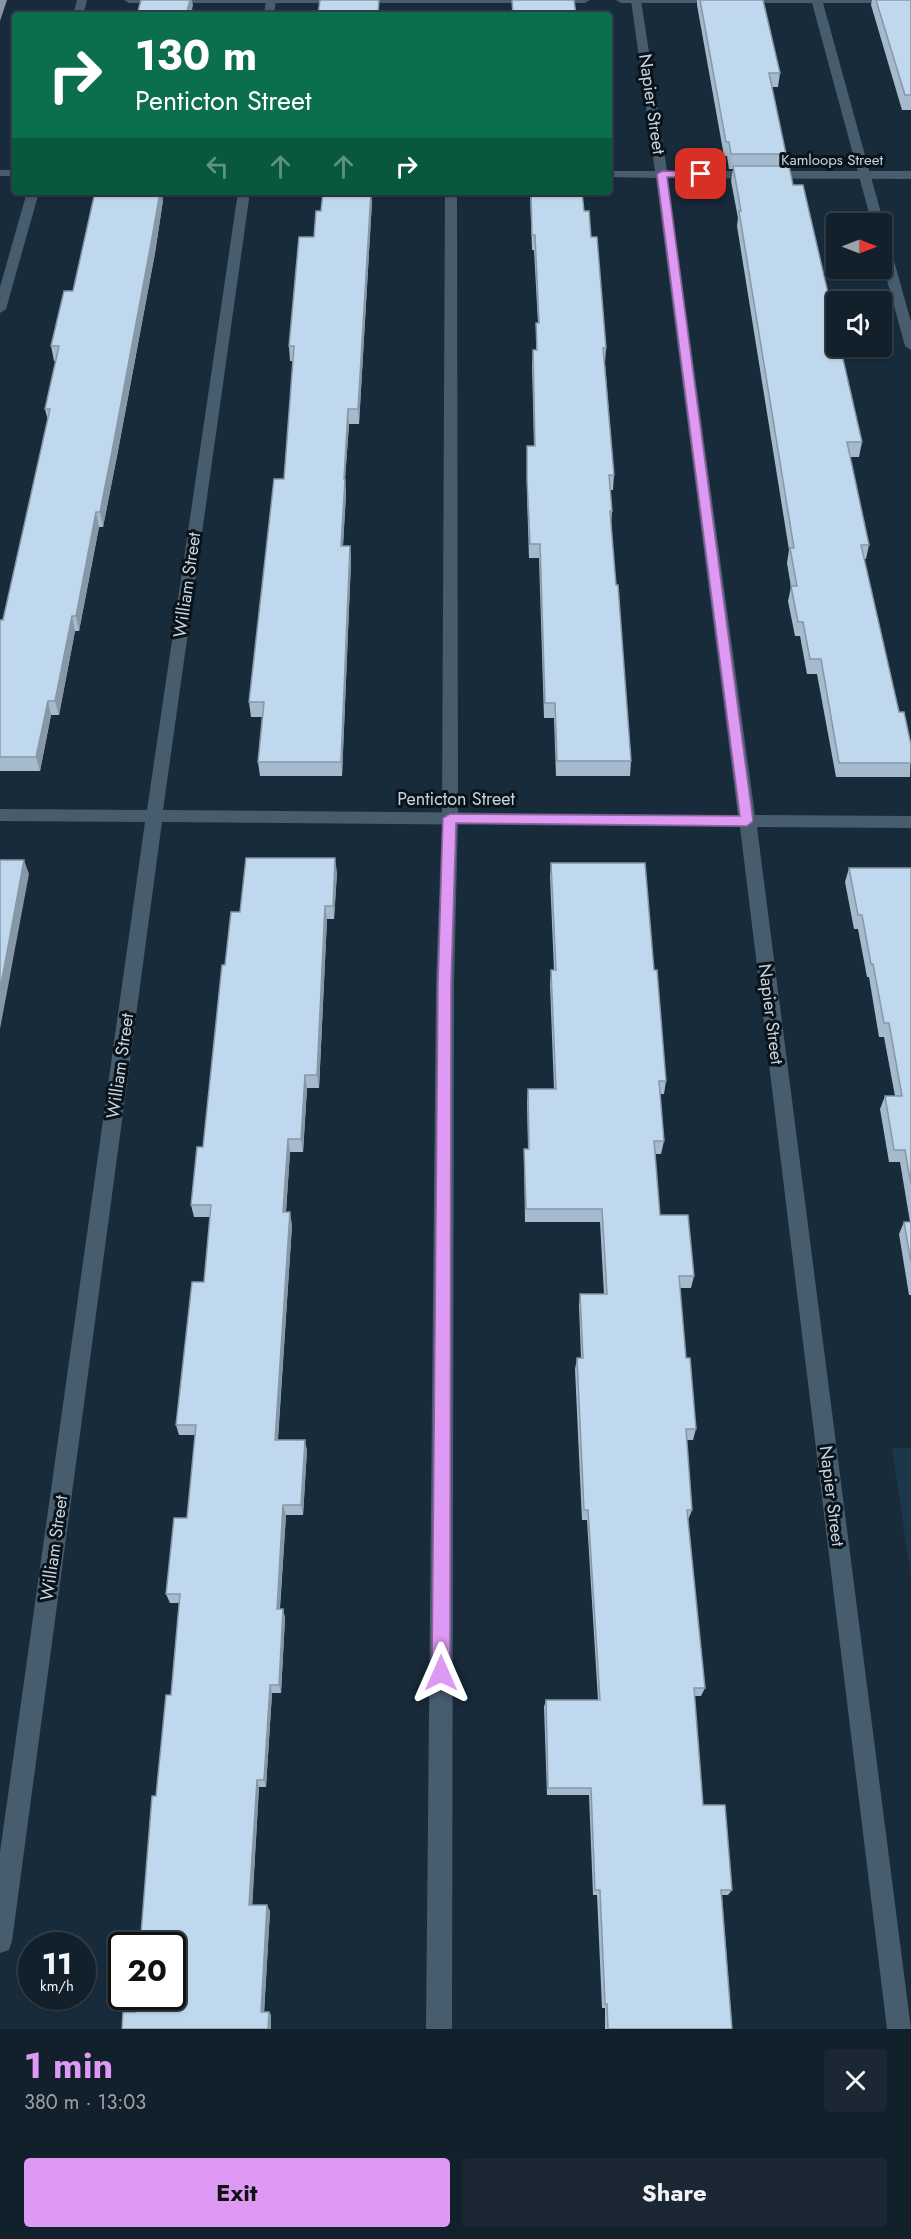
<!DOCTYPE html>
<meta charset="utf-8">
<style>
body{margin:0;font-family:Jost,sans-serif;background:#1b2834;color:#f1f3f6;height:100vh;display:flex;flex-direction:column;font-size:22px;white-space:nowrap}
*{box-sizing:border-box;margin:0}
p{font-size:20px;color:#9ca3a9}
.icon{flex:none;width:33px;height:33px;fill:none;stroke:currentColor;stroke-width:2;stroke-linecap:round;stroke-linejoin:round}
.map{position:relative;height:2029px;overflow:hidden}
.sheet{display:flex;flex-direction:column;background:#12202c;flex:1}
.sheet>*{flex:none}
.banner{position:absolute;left:12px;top:12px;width:600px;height:183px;border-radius:6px;box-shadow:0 2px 4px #0004,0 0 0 2px #313e48;background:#0b6e4f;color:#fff;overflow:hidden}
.needle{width:39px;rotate:90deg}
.buttons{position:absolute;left:826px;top:213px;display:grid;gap:12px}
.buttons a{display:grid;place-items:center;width:66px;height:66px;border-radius:6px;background:#12202c;box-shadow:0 2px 4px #0004,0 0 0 2px #313e48;font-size:30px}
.speed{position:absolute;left:18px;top:1932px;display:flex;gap:12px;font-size:30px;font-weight:700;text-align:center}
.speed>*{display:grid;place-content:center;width:78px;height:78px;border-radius:50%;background:#12202c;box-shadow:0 2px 4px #0004,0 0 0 2px #313e48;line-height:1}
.speed small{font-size:15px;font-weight:400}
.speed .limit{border:3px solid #111;border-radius:9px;background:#fff;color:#111}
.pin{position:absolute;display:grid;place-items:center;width:51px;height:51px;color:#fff;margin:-26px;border-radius:12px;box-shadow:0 3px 9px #0006}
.me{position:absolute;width:66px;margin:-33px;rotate:0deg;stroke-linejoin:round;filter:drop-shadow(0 0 4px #0008)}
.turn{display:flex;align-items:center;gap:21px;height:126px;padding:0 24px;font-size:27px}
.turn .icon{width:78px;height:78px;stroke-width:2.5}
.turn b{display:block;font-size:42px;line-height:51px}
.lanes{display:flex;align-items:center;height:57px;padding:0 24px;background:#0003;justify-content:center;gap:30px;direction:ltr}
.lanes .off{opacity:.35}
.round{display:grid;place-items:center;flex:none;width:63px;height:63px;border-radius:6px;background:#1b2834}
.head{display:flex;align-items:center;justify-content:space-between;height:102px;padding:0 24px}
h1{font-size:36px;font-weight:700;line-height:45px;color:#dd99f3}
.action{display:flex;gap:12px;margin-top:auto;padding:12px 24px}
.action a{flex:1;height:69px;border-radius:6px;background:#dd99f3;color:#111;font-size:24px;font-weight:700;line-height:69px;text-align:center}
.action a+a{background:#1b2834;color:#f1f3f6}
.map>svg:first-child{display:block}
.built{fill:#1c364a}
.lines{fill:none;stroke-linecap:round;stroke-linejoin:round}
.lane{fill:#475c6d;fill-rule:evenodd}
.street{fill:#475c6d;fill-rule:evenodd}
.wall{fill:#a5bacc}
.shaded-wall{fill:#8697a6}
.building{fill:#c0d8ed;stroke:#8697a6;stroke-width:1.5}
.route{fill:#dd99f3;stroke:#90639e;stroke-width:1.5}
.labels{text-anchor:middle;stroke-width:6;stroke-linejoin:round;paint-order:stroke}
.far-street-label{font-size:15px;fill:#c7d3de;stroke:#0a131a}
.street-label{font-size:18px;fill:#c7d3de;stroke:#0a131a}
</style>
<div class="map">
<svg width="911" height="2029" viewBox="0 0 911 2029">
<rect width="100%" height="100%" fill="#182b3b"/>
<polygon class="built" points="892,1448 911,1448 911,1577"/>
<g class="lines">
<g class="lane">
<polygon points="77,0 87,0 83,15 73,15"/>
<polygon points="124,0 590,0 585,3 129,3"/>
<polygon points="616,0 905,0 900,3 823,3 884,224 882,227 882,224 872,224 812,3 621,3"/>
<polygon points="27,192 39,192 6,309 0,313 0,287"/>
<polygon points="445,192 457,192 458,818 454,984 452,2029 426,2029 436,984 442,818"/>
<polygon points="882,235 888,239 911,322 911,350 905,346 882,262"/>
</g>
<g class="street">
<polygon points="266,0 276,0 274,15 264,15"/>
<polygon points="631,0 641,0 667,171 911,171 911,179 668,178 755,815 911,816 911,828 757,827 911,2029 887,2029 740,827 162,822 12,1941 9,1950 0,1953 0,1852 145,822 0,821 0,809 147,810 238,192 250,192 163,810 738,815 656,178 609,177 609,171 655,171"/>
<rect x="0" y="170" width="15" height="6"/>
</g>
</g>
<g class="wall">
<polygon points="697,0 763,0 780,73 778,87 772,87 786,154 785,166 793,185 862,442 859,457 850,457 869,545 866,559 864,559 899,712 911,745 910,777 836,777 817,674 807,674 800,636 795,636 788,601 791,587 787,563 789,550 737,226 738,218 731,181 733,169 729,169 727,156 724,156 697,5"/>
<polygon points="872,0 911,0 911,110 902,110 871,5"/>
<polygon points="530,192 582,192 584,211 591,237 606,348 605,363 614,475 613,490 610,490 612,511 611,526 631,761 630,776 556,776 554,718 544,718 539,558 529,558 527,495 527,446 534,446 532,365 533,350 536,350 536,323 538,323 534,250 532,250"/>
<polygon points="163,200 155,253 117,456 103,527 99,527 79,631 75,631 59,715 51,715 40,771 0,771 0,620 3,620 48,421 45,409 56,361 54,361 51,346 73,291"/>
<polygon points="372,201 359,424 349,424 345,479 346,494 343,546 350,546 351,561 342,776 260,776 258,762 262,717 251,717 249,702 284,479 293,361 290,361 289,346 321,211"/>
<polygon points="551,863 654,970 666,1081 664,1094 660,1094 664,1141 661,1154 655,1154 660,1215 694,1276 691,1288 680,1288 686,1358 696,1429 693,1440 686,1440 692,1510 688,1520 705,1688 701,1696 694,1696 703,1805 732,1890 728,1895 722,1895 732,2029 605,2029 605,2008 602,2008 597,1895 593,1895 589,1795 547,1795 544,1707 546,1700 598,1700 587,1520 582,1520 575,1369 577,1358 581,1358 579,1306 580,1294 604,1294 600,1222 525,1222 524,1162 524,1149 528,1149 527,1102 528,1089 554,1089 550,984 551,970 554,970 550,877"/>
<polygon points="849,868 911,868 911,1295 909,1295 899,1234 904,1222 910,1222 900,1162 889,1162 880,1109 885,1096 895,1096 884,1037 879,1037 869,977 867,977 858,929 854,929 845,882"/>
<polygon points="337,872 334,919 327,919 319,1088 307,1088 303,1152 290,1152 286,1212 292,1225 278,1440 307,1450 303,1515 286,1515 280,1609 283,1609 285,1618 281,1693 272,1693 266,1787 259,1787 252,1905 270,1911 264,2012 269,2012 271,2015 135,2012 156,1796 171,1695 179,1603 170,1603 166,1594 187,1518 195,1435 179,1435 176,1425 204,1282 210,1217 194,1217 191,1205 203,1147 225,965 240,912"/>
</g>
<g class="shaded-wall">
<polygon points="0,0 7,0 0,21"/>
<polygon points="190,0 192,0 193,5 191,15 186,15"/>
<polygon points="158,192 162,192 163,200 155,253 117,456 103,527 100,512"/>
<polygon points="371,192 372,201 359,424 358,409"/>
<polygon points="348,409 349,424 344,494 344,479"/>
<polygon points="345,479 346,494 342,561 341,546"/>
<polygon points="96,512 99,527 79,631 76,616"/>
<polygon points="350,546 351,561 342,776 341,762"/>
<polygon points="72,616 75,631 59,715 55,701"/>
<polygon points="48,701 51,715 40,771 36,757"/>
<polygon points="335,858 337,872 334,919 333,906"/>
<polygon points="24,860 29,874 0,1029 0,990"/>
<polygon points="325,906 327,919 319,1088 317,1075"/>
<polygon points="305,1075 307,1088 303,1152 301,1139"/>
<polygon points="288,1139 290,1152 285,1225 283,1212"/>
<polygon points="290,1212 292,1225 277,1450 275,1440"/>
<polygon points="305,1440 307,1450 303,1515 301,1505"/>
<polygon points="283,1505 286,1515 279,1618 277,1609"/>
<polygon points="283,1609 285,1618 281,1693 279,1685"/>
<polygon points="270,1685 272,1693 266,1787 264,1780"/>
<polygon points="257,1780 259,1787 252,1911 249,1905"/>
<polygon points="267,1905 270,1911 264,2015 261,2012"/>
<polygon points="269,2012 271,2015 271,2029 268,2029"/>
</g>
<g class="building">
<polygon points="141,0 190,0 186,15 137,15"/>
<polygon points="320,0 379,0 378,15 318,15"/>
<polygon points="512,0 574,0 576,15 513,15"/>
<polygon points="700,0 763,0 780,73 769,73 786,154 731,154 729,142 726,142"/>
<polygon points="876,0 911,0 911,95 905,95"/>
<polygon points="733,166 789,166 793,185 803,185 837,332 837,346 840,346 862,442 847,442 869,545 861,545 899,712 904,712 911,745 911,763 839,763 821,659 810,659 803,622 798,622 791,586 797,586 790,548 794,548 739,211 741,211"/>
<polygon points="95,192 160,192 152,238 114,441 100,512 96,512 76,616 72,616 55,701 48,701 36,757 0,757 0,620 3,620 50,409 45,409 59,346 51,346 64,291 73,291"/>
<polygon points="323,192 371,192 358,409 348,409 344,479 345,479 341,546 350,546 341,762 258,762 264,702 249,702 274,479 284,479 294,346 289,346 299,237 314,237 316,211 321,211"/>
<polygon points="531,192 582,192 584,211 589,211 591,237 597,237 606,348 603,348 614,475 609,475 612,511 610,511 616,585 618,585 631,761 557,761 555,703 545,703 540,544 530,544 527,480 527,446 535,446 533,350 537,350 536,323 539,323 535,235 532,235"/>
<polygon points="246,858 335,858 333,906 325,906 317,1075 305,1075 301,1139 288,1139 283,1212 290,1212 275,1440 305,1440 301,1505 283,1505 277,1609 283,1609 279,1685 270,1685 264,1780 257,1780 249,1905 267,1905 261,2012 269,2012 268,2029 122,2029 123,2012 135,2012 136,1996 172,1996 172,1946 140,1946 152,1796 156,1796 166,1695 171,1695 180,1594 166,1594 174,1518 187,1518 196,1425 176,1425 192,1282 204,1282 211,1205 191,1205 197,1147 203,1147 222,965 225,965 231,912 240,912"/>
<polygon points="0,860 24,860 0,990"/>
<polygon points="551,863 645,863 654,970 657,970 666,1081 659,1081 664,1141 654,1141 660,1215 688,1215 694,1276 679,1276 686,1358 690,1358 696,1429 686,1429 692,1510 687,1510 705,1688 694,1688 703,1805 725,1805 732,1890 721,1890 732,2029 608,2029 607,2004 605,2004 600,1890 595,1890 591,1788 548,1788 546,1700 600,1700 588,1510 584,1510 577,1358 583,1358 580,1294 607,1294 602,1209 526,1209 524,1149 529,1149 528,1089 556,1089 551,970 556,970"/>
<polygon points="849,868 911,868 911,1184 905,1150 894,1150 885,1096 902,1096 889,1023 884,1023 873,964 871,964 862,915 858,915"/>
<polygon points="904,1222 911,1222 911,1262"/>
</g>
<polygon class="route" points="662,171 701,172 706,174 701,177 667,177 753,821 747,826 456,823 451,984 450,1673 447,1679 441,1681 435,1679 432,1673 438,984 443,818 450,814 740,816 657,174"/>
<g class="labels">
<g class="far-street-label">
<text x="832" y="165">Kamloops Street</text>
</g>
<g class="street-label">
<text transform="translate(652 104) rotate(82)" y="6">Napier Street</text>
<text transform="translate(187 585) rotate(-82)" y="6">William Street</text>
<text x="456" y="805">Penticton Street</text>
<text transform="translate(771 1014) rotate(83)" y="6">Napier Street</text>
<text transform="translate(120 1066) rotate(-82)" y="6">William Street</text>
<text transform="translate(832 1496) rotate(83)" y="6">Napier Street</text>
<text transform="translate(54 1548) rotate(-82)" y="6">William Street</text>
</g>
</g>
</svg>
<div class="buttons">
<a><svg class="needle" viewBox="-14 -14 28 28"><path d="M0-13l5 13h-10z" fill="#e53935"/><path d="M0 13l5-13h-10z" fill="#9ca3a9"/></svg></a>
<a><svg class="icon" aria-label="sound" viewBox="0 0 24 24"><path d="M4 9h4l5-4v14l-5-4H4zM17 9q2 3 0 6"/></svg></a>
</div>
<div class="speed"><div>11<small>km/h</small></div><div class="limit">20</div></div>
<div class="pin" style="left:701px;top:174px;background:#d93025"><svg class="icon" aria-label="arrive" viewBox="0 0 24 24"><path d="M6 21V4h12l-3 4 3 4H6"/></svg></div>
<svg class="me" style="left:441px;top:1673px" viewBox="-20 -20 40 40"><path d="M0-17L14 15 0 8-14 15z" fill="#dd99f3" stroke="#fff" stroke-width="4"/></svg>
<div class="banner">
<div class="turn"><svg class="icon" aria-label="right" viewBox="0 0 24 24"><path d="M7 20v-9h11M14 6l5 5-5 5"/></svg><div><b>130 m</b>Penticton Street</div></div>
<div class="lanes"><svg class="icon off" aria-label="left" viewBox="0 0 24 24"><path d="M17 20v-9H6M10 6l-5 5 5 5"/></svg><svg class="icon off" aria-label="ahead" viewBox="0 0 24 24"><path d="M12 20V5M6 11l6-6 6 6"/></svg><svg class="icon off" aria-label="ahead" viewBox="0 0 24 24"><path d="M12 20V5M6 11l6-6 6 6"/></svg><svg class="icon" aria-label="right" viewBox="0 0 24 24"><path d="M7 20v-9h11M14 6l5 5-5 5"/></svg></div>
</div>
</div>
<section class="sheet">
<div class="head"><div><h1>1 min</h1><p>380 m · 13:03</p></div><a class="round"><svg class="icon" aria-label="close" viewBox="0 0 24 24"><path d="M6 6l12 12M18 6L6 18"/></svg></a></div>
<div class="action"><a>Exit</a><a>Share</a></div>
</section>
